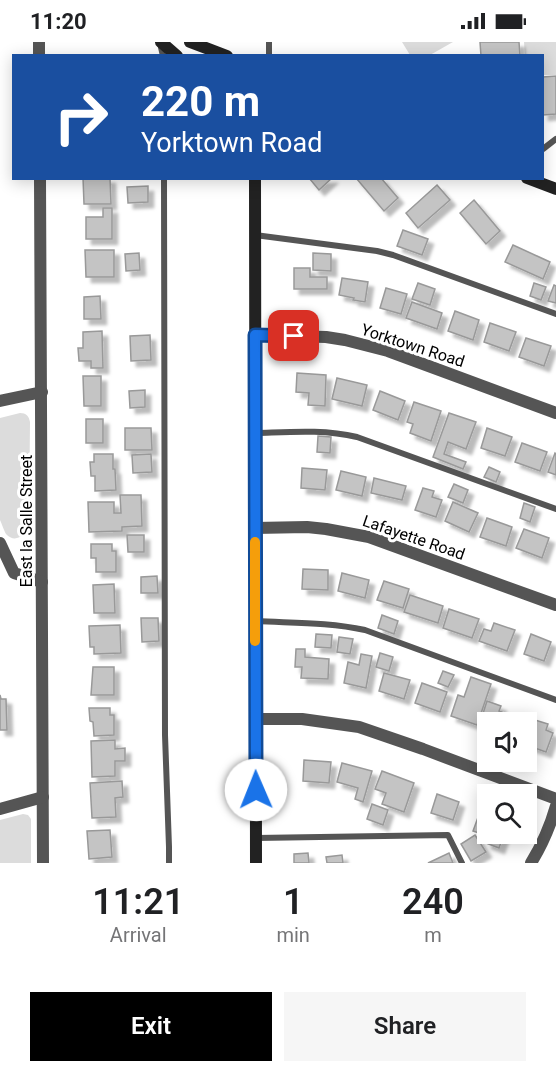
<!DOCTYPE html>
<style>
body{margin:0;font-family:Roboto,sans-serif;background:#f6f6f6;color:#202124;height:100vh;display:flex;flex-direction:column;font-size:22px;white-space:nowrap}
*{box-sizing:border-box;margin:0}
p{font-size:20px;color:#757577}
.icon{flex:none;width:33px;height:33px;fill:none;stroke:currentColor;stroke-width:2;stroke-linecap:round;stroke-linejoin:round}
.map{position:relative;height:821px;overflow:hidden}
.sheet{display:flex;flex-direction:column;background:#fff;flex:1}
.sheet>*{flex:none}
.guide{position:absolute;left:12px;top:12px;width:532px;height:126px;border-radius:0px;box-shadow:0 3px 15px #0003;background:#1a4fa0;color:#fff;overflow:hidden}
.controls{position:absolute;left:477px;top:670px;display:grid;gap:12px}
.controls a{display:grid;place-items:center;width:60px;height:60px;border-radius:0px;background:#fff;box-shadow:0 3px 15px #0003;font-size:30px}
.pin{position:absolute;display:grid;place-items:center;width:51px;height:51px;color:#fff;margin:-26px;border-radius:12px;box-shadow:0 3px 9px #0006}
.me{position:absolute;width:66px;margin:-33px;rotate:359deg;stroke-linejoin:round;filter:drop-shadow(0 0 4px #0008)}
.turn{display:flex;align-items:center;gap:21px;height:126px;padding:0 30px;font-size:27px}
.turn .icon{width:78px;height:78px;stroke-width:2.5}
.turn b{display:block;font-size:42px;line-height:51px}
.eta{display:flex;justify-content:space-evenly;align-items:center;height:102px;text-align:center}
.eta b{font-size:36px;font-weight:600;line-height:42px}
.cta{display:flex;gap:12px;margin-top:auto;padding:12px 30px}
.cta a{flex:1;height:69px;border-radius:0px;background:#000;color:#fff;font-size:24px;font-weight:600;line-height:69px;text-align:center}
.cta a+a{background:#f6f6f6;color:#202124}
.status{display:flex;justify-content:space-between;align-items:center;height:42px;padding:0 30px;background:#fff;direction:ltr}
.status svg{height:16px;fill:currentColor}
.map>svg:first-child{display:block}
.green{fill:#dcdcdc}
.building{fill:#c4c4c4;stroke:#999;stroke-width:1.5;filter:url(#shadow)}
.lines{fill:none;stroke-linecap:round;stroke-linejoin:round}
.lane{stroke:#555;stroke-width:6}
.street{stroke:#555;stroke-width:12}
.secondary{stroke:#222;stroke-width:12}
.route-casing{stroke:#114b97;stroke-width:15}
.route{stroke:#1a73e8;stroke-width:10}
.slow{stroke:#f59e0b;stroke-width:10}
.labels{text-anchor:middle;stroke-width:6;stroke-linejoin:round;paint-order:stroke}
.street-label{font-size:16px;fill:#000;stroke:#fff}
</style>
<div class="status"><b>11:20</b><svg viewBox="0 0 49 12"><path d="M0 12V9h3v3zM5 12V6h3v6zM10 12V3h3v9zM15 12V0h3v12zM26 1h20v11H26zM47 4h2v5h-2z"/></svg></div>
<div class="map">
<svg width="556" height="821" viewBox="0 0 556 821">
<defs>
<filter id="shadow"><feDropShadow dx="5.5" dy="5.5" stdDeviation="1.5" flood-color="#0004"/></filter>
</defs>
<rect width="100%" height="100%" fill="#fff"/>
<g class="green">
<polygon points="402,0 453,0 430,13 410,13"/>
<polygon points="524,0 556,0 556,33 543,33 543,14 525,13"/>
<path d="M 20,371 C 26,371 29,374 30,380 L 29,484 C 26,493 15,502 6,492 C 4,489 2,482 0,478 L 0,376 Z"/>
<polygon points="23,772 28,773 31,777 31,821 0,821 0,778"/>
</g>
<g class="building">
<polygon points="480,0 519,0 520,14 481,14"/>
<polygon points="556,34 556,72 543,73 543,35"/>
<polygon points="83,136 110,136 111,162 84,162"/>
<polygon points="309,136 332,136 319,148"/>
<polygon points="356,136 381,136 398,156 384,169"/>
<polygon points="437,143 450,158 418,186 406,171"/>
<polygon points="148,144 148,160 128,161 127,145"/>
<polygon points="474,158 500,189 486,202 460,171"/>
<polygon points="103,166 112,166 112,197 86,197 86,175 103,175"/>
<polygon points="403,188 428,197 422,213 397,204"/>
<polygon points="513,203 550,220 543,237 505,220"/>
<polygon points="85,208 114,208 114,235 86,235"/>
<polygon points="139,211 140,228 126,229 125,212"/>
<polygon points="313,211 331,212 331,229 313,228"/>
<polygon points="294,226 310,226 310,235 327,235 327,247 294,247"/>
<polygon points="342,236 368,240 365,260 353,258 354,256 339,253"/>
<polygon points="418,241 435,247 430,263 412,257"/>
<polygon points="534,241 546,245 541,258 530,254"/>
<polygon points="554,243 556,244 556,261 548,259"/>
<polygon points="386,246 407,252 401,272 380,266"/>
<polygon points="100,254 101,277 84,277 84,255"/>
<polygon points="412,260 442,271 437,287 406,276"/>
<polygon points="455,269 479,278 473,298 448,289"/>
<polygon points="490,281 516,290 509,309 484,300"/>
<polygon points="102,289 103,326 91,326 91,319 79,319 78,306 83,306 83,290"/>
<polygon points="150,293 151,318 131,319 130,294"/>
<polygon points="526,296 551,304 544,324 519,315"/>
<polygon points="297,331 326,333 325,364 308,363 309,351 296,350"/>
<polygon points="83,334 101,334 101,364 84,364"/>
<polygon points="337,336 367,343 362,364 332,357"/>
<polygon points="145,348 145,365 130,366 129,349"/>
<polygon points="380,349 405,359 398,378 373,368"/>
<polygon points="414,360 441,369 431,399 410,391 413,382 407,380"/>
<polygon points="449,371 476,380 466,407 448,400 444,412 466,420 463,427 433,415"/>
<rect x="86" y="377" width="17" height="24"/>
<polygon points="125,386 151,386 152,408 125,408"/>
<polygon points="487,386 512,395 505,414 481,406"/>
<polygon points="318,394 331,395 330,411 317,410"/>
<polygon points="522,401 547,410 540,429 515,420"/>
<polygon points="555,411 556,412 556,433 548,430"/>
<polygon points="94,412 113,412 113,427 115,427 116,448 95,449 95,434 91,434 90,420 94,420"/>
<polygon points="151,412 152,430 133,431 132,413"/>
<polygon points="489,425 500,430 496,440 484,435"/>
<polygon points="302,426 327,428 325,448 301,446"/>
<polygon points="341,429 366,435 362,454 336,448"/>
<polygon points="374,436 406,444 402,458 371,451"/>
<polygon points="454,442 468,448 463,461 448,455"/>
<polygon points="423,446 434,449 432,455 442,458 436,475 415,468"/>
<polygon points="120,453 141,453 142,484 122,485 122,489 89,490 88,460 114,460 114,471 121,471"/>
<polygon points="453,460 478,471 469,490 445,479"/>
<polygon points="524,461 535,465 530,480 520,476"/>
<polygon points="487,476 512,485 506,504 480,495"/>
<polygon points="524,487 549,496 542,516 516,506"/>
<polygon points="127,493 144,493 144,510 128,510"/>
<polygon points="91,502 112,502 112,509 116,509 116,530 96,530 96,516 91,516"/>
<polygon points="303,527 328,528 328,548 302,547"/>
<polygon points="342,531 369,538 365,556 338,549"/>
<polygon points="157,534 158,551 141,551 141,535"/>
<polygon points="384,539 409,547 403,566 377,558"/>
<polygon points="114,542 115,571 94,571 93,543"/>
<polygon points="410,553 443,564 438,581 404,570"/>
<polygon points="449,567 479,577 472,596 443,586"/>
<polygon points="382,573 398,579 394,592 378,586"/>
<polygon points="141,576 158,576 159,599 142,600"/>
<polygon points="494,581 515,588 507,609 479,599 484,587 491,589"/>
<polygon points="120,583 121,611 94,612 94,605 90,605 89,584"/>
<polygon points="316,592 332,593 331,606 315,605"/>
<polygon points="531,592 551,600 544,619 524,612"/>
<polygon points="339,595 353,597 350,612 337,610"/>
<polygon points="296,607 305,607 305,615 329,617 328,637 301,636 302,625 295,625"/>
<polygon points="380,611 393,615 389,629 376,625"/>
<polygon points="361,612 372,614 366,646 344,641 348,620 359,623"/>
<polygon points="93,625 114,625 114,653 91,653"/>
<polygon points="443,629 454,633 448,645 438,641"/>
<polygon points="384,631 410,638 404,657 379,649"/>
<polygon points="471,635 491,642 477,683 451,674 458,653 464,655"/>
<polygon points="422,641 447,650 440,670 415,661"/>
<polygon points="0,653 1,657 6,657 7,688 0,688"/>
<polygon points="487,659 501,664 499,669 514,675 512,681 488,681 488,687 479,684"/>
<polygon points="89,666 110,666 110,673 114,673 114,693 94,694 93,680 90,679"/>
<polygon points="535,678 548,682 546,688 553,691 546,710 526,703 526,691 530,691"/>
<polygon points="115,698 115,707 125,706 125,719 115,719 115,734 92,735 91,699"/>
<polygon points="304,718 331,720 329,741 303,739"/>
<polygon points="342,721 372,729 363,760 355,757 358,746 337,740"/>
<polygon points="382,729 414,741 404,770 382,762 386,751 375,747"/>
<polygon points="122,739 123,755 115,756 116,775 92,776 90,741"/>
<polygon points="437,752 459,760 453,778 431,771"/>
<polygon points="372,762 388,768 383,783 367,777"/>
<polygon points="480,770 488,772 488,792 504,792 499,806 486,801 488,794 473,789"/>
<polygon points="110,788 112,815 89,817 87,789"/>
<polygon points="475,793 486,810 471,819 461,802"/>
<polygon points="308,811 309,821 294,821 294,812"/>
<polygon points="449,811 453,821 428,821"/>
<polygon points="342,813 343,821 327,821 326,815"/>
</g>
<g class="lines">
<g class="lane">
<polyline points="160,1 163,14"/>
<polyline points="269,14 269,0"/>
<polyline points="543,107 556,97"/>
<polyline points="164,136 165,693 169,805 169,821"/>
<polyline points="255,193 377,209 393,213 556,272"/>
<path d="M 256,391 C 290,390 323,387 357,395 L 556,467"/>
<path d="M 256,579 C 292,581 329,580 365,588 L 556,658"/>
<polyline points="256,796 448,793 462,821"/>
</g>
<g class="street">
<polyline points="39,0 39,14"/>
<polyline points="40,136 43,821"/>
<polyline points="255,293 326,295 345,298 388,309 556,371"/>
<polyline points="0,359 42,350"/>
<polyline points="255,486 307,485 326,487 369,495 556,563"/>
<polyline points="0,501 14,531 42,540"/>
<polyline points="255,677 302,677 359,685 423,707 556,757"/>
<polyline points="0,767 43,755"/>
<path d="M 531,821 C 542,803 550,785 556,764"/>
</g>
<g class="secondary">
<polyline points="161,0 177,14"/>
<polyline points="190,0 227,14"/>
<polyline points="255,136 256,821"/>
<polyline points="527,136 556,147"/>
</g>
</g>
<g class="lines">
<defs>
<polyline id="route" points="256,748 255,293 294,294"/>
</defs>
<use href="#route" class="route-casing"/>
<use href="#route" class="route"/>
<polyline class="slow" points="255,500 255,599"/>
</g>
<g class="labels">
<g class="street-label">
<text transform="translate(413 303) rotate(18)" y="6">Yorktown Road</text>
<text transform="translate(26 479) rotate(-90)" y="6">East la Salle Street</text>
<text transform="translate(414 495) rotate(19)" y="6">Lafayette Road</text>
</g>
</g>
</svg>
<div class="controls">
<a><svg class="icon" aria-label="sound" viewBox="0 0 24 24"><path d="M4 9h4l5-4v14l-5-4H4zM17 9q2 3 0 6"/></svg></a>
<a><svg class="icon" aria-label="search" viewBox="0 0 24 24"><circle cx="10" cy="10" r="6"/><path d="M15 15l6 6"/></svg></a>
</div>
<div class="pin" style="left:294px;top:294px;background:#d93025"><svg class="icon" aria-label="arrive" viewBox="0 0 24 24"><path d="M6 21V4h12l-3 4 3 4H6"/></svg></div>
<svg class="me" style="left:256px;top:748px" viewBox="-20 -20 40 40"><circle r="19" fill="#fff"/><path d="M0-13L10 11 0 6-10 11z" fill="#1a73e8"/></svg>
<div class="guide">
<div class="turn"><svg class="icon" aria-label="right" viewBox="0 0 24 24"><path d="M7 20v-9h11M14 6l5 5-5 5"/></svg><div><b>220 m</b>Yorktown Road</div></div>
</div>
</div>
<section class="sheet">
<div class="eta">
<div><b>11:21</b><p>Arrival</p></div>
<div><b>1</b><p>min</p></div>
<div><b>240</b><p>m</p></div>
</div>
<div class="cta"><a>Exit</a><a>Share</a></div>
</section>
